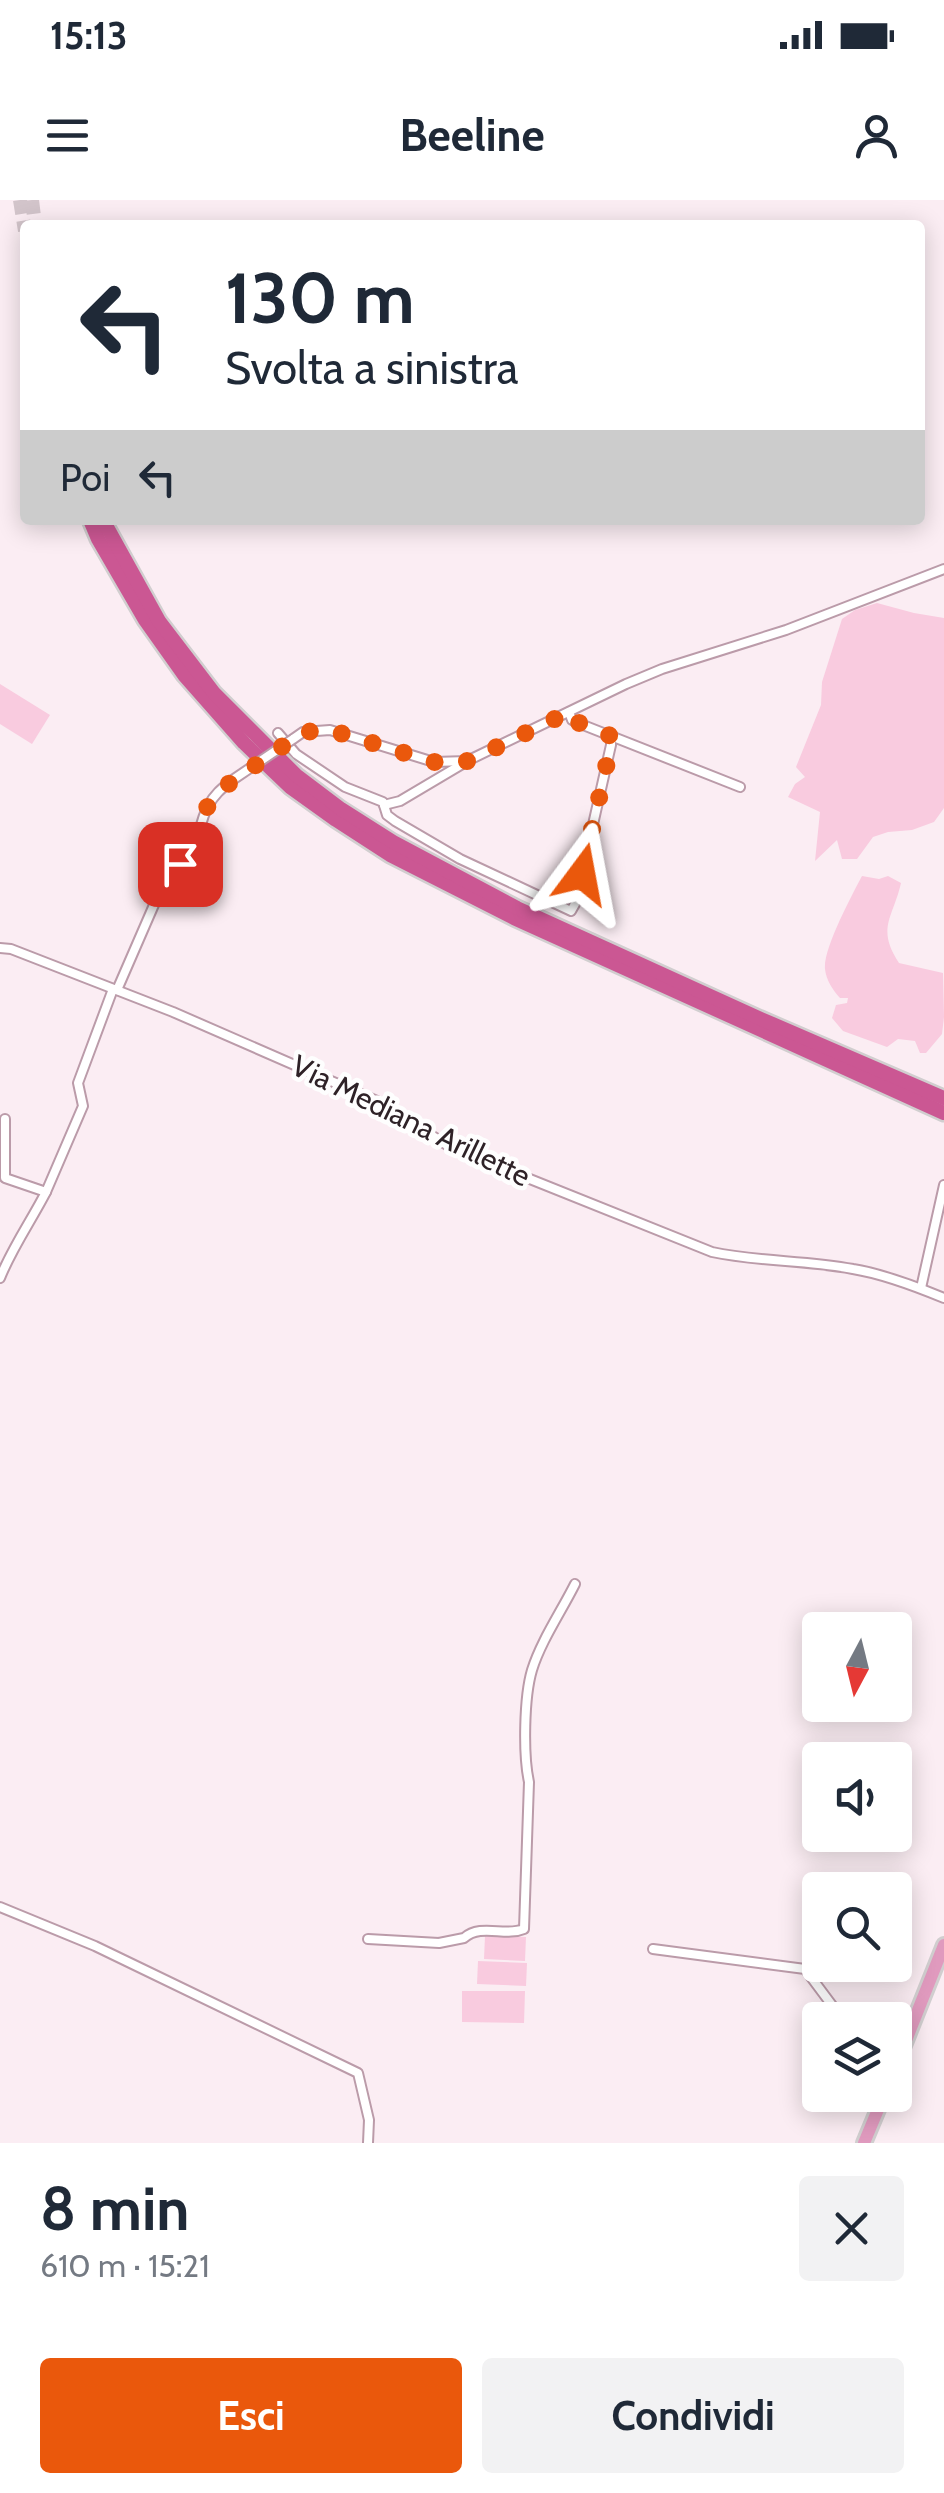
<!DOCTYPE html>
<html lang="it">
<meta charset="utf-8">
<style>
body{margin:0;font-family:Cabin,sans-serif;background:#f2f2f3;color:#1f2937;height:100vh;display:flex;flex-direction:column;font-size:38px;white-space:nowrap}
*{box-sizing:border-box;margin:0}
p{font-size:32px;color:#747a83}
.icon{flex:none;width:55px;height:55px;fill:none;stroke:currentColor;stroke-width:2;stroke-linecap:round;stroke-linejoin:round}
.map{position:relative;height:1943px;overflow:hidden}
.details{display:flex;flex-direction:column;background:#fff;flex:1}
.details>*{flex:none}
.guide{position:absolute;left:20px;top:20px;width:905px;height:305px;border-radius:10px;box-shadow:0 5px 25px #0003;background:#fff;color:#1f2937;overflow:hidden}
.needle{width:65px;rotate:187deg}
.controls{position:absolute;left:802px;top:1412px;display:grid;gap:20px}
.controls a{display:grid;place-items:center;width:110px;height:110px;border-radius:10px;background:#fff;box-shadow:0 5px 25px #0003;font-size:50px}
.pin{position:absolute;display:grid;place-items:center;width:85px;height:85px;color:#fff;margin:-42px;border-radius:20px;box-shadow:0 5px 15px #0006}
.me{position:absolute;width:110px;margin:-55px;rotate:13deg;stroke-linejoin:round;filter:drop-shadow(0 0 8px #0008)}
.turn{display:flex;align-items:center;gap:35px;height:210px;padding:0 40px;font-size:45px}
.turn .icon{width:130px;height:130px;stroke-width:2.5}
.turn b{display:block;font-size:70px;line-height:85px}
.then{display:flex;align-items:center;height:95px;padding:0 40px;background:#0003;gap:20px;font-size:38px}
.round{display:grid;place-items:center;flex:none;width:105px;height:105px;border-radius:10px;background:#f2f2f3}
.overview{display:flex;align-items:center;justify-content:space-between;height:170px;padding:0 40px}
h1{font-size:60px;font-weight:700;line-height:75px}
.cta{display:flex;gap:20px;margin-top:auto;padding:20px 40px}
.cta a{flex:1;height:115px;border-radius:10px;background:#ea580c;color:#fff;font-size:40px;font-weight:700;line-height:115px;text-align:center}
.cta a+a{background:#f2f2f3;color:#1f2937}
.status{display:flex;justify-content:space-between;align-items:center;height:70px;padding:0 50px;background:#fff;direction:ltr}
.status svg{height:28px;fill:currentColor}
header{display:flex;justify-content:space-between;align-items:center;height:130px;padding:0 40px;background:#fff;font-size:45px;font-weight:700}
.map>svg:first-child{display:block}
.green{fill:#f9cbdf}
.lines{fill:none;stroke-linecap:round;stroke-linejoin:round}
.highway-tunnel{stroke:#d2c4ca;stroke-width:14;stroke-dasharray:14 7;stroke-linecap:butt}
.street-casing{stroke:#bb9ba9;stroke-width:12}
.primary-casing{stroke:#d1cecf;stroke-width:18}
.highway-casing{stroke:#d1cecf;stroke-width:19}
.street{stroke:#fff;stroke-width:8}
.primary{stroke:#e09abe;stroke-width:12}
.highway{stroke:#cb5793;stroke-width:14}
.street-bridge-casing{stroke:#bb9ba9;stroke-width:12;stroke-linecap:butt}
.street-bridge{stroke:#fff;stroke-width:8}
.route{stroke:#ea580c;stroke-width:18;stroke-dasharray:0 32.4}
.labels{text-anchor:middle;stroke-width:9;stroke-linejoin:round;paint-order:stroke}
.street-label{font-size:30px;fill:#2e2227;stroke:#fefefe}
</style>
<div class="status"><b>15:13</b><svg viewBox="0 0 49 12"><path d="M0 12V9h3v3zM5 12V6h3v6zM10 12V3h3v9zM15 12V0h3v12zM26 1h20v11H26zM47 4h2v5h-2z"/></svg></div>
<header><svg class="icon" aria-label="menu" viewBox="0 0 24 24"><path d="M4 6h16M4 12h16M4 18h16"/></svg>Beeline<svg class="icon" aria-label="person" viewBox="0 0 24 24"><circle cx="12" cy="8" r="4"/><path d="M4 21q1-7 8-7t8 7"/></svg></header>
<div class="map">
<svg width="944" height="1943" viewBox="0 0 944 1943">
<rect width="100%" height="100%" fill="#fbedf3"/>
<g class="green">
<polygon points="877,403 914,413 944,418 944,608 934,622 912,630 888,632 873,637 857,659 842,659 837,640 815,661 820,612 788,597 795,584 805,577 796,567 821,505 822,482 842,419 855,410"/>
<polygon points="0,484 50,515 32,544 0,524"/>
<path d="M 862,676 L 879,679 L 888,676 L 901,683 C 893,718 876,728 899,763 L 943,773 L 944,817 L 942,834 L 926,853 L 920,853 L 915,841 L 898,839 L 887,847 L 843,831 L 832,818 L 836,805 L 847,803 L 848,798 L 840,798 C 833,790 826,780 825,769 C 823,749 852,695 862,676 Z"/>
<polygon points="485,1736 526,1737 525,1761 484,1759"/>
<polygon points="478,1761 527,1763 526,1786 477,1784"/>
<polygon points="462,1791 525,1791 524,1823 462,1822"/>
</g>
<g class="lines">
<g class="highway-tunnel">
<polyline points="20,0 25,31"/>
<polyline points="32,0 35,25"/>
</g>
<defs>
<g id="street">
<polyline points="569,512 572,520 578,523 740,587"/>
<polyline points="278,533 296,554 345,587 383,602 387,615 395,621 460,659 571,711 575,704 611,545 611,535"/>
<polyline points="293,539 303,532 330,530 434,562 467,561 626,484 662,469 786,430 944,369"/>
<polyline points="384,605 400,601 464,563"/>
<path d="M 0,748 L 11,749 L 173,812 L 377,901 L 450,947 L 712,1052 C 759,1062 806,1060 853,1069 C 884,1074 915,1086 944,1098"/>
<path d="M 117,790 L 170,668 C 204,654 194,633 208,606 C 214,595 221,589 231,581"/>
<polyline points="5,919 5,978 46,992 83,906 78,883 113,789"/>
<path d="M 0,1078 C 12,1048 31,1021 46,992"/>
<polyline points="921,1088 944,985"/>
<polyline points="0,1707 95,1746 358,1873 369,1920 368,1943"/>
<path d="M 368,1739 L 439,1743 L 464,1738 C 481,1723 505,1737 524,1729 L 529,1582 C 523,1555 524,1497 532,1470 C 541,1441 561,1412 575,1384"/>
<polyline points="653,1749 805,1769 843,1820"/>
</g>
<g id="primary">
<polyline points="895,1868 944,1745"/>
<polyline points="864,1943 884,1895"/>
</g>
<g id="highway">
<polyline points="90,320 98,339 145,420 184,475 244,543 290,587 336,620 390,655 514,718 944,913"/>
<polyline points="103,320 159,421 214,493 296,575 341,609 393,642 517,708 761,819 944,898"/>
</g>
</defs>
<use href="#street" class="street-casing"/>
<use href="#primary" class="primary-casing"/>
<use href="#highway" class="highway-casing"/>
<use href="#street" class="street"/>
<use href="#primary" class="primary"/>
<use href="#highway" class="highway"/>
<defs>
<polyline id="street-bridge" points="231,581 293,539"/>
</defs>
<use href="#street-bridge" class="street-bridge-casing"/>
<use href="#street-bridge" class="street-bridge"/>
</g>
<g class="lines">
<polyline class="route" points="180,664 196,646 206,609 217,592 303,532 330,530 434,562 468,561 569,512 572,520 611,536 611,545 582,674"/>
</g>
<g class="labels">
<g class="street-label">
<text transform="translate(411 921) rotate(26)" y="10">Via Mediana Arillette</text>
</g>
</g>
</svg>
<div class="controls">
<a><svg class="needle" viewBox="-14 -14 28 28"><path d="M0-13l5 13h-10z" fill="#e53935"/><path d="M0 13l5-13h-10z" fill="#747a83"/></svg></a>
<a><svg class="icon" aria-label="sound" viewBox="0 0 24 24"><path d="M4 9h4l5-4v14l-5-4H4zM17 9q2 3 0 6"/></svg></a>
<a><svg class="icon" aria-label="search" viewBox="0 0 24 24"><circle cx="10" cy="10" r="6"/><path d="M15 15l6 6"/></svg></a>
<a><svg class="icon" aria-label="layers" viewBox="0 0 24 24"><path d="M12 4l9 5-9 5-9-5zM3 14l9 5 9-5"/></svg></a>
</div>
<div class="pin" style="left:180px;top:664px;background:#d93025"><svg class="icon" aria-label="arrive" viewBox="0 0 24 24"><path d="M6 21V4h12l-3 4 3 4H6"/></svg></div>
<svg class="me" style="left:582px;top:674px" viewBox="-20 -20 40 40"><path d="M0-17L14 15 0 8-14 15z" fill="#ea580c" stroke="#fff" stroke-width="4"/></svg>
<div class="guide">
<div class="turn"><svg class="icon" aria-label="left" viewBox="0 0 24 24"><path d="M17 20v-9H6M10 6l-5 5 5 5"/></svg><div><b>130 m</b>Svolta a sinistra</div></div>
<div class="then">Poi<svg class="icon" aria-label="left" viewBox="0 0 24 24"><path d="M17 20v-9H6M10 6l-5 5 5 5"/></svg></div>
</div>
</div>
<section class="details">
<div class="overview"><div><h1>8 min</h1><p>610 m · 15:21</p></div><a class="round"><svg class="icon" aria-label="close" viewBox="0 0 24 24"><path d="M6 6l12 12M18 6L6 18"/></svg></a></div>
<div class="cta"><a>Esci</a><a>Condividi</a></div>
</section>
